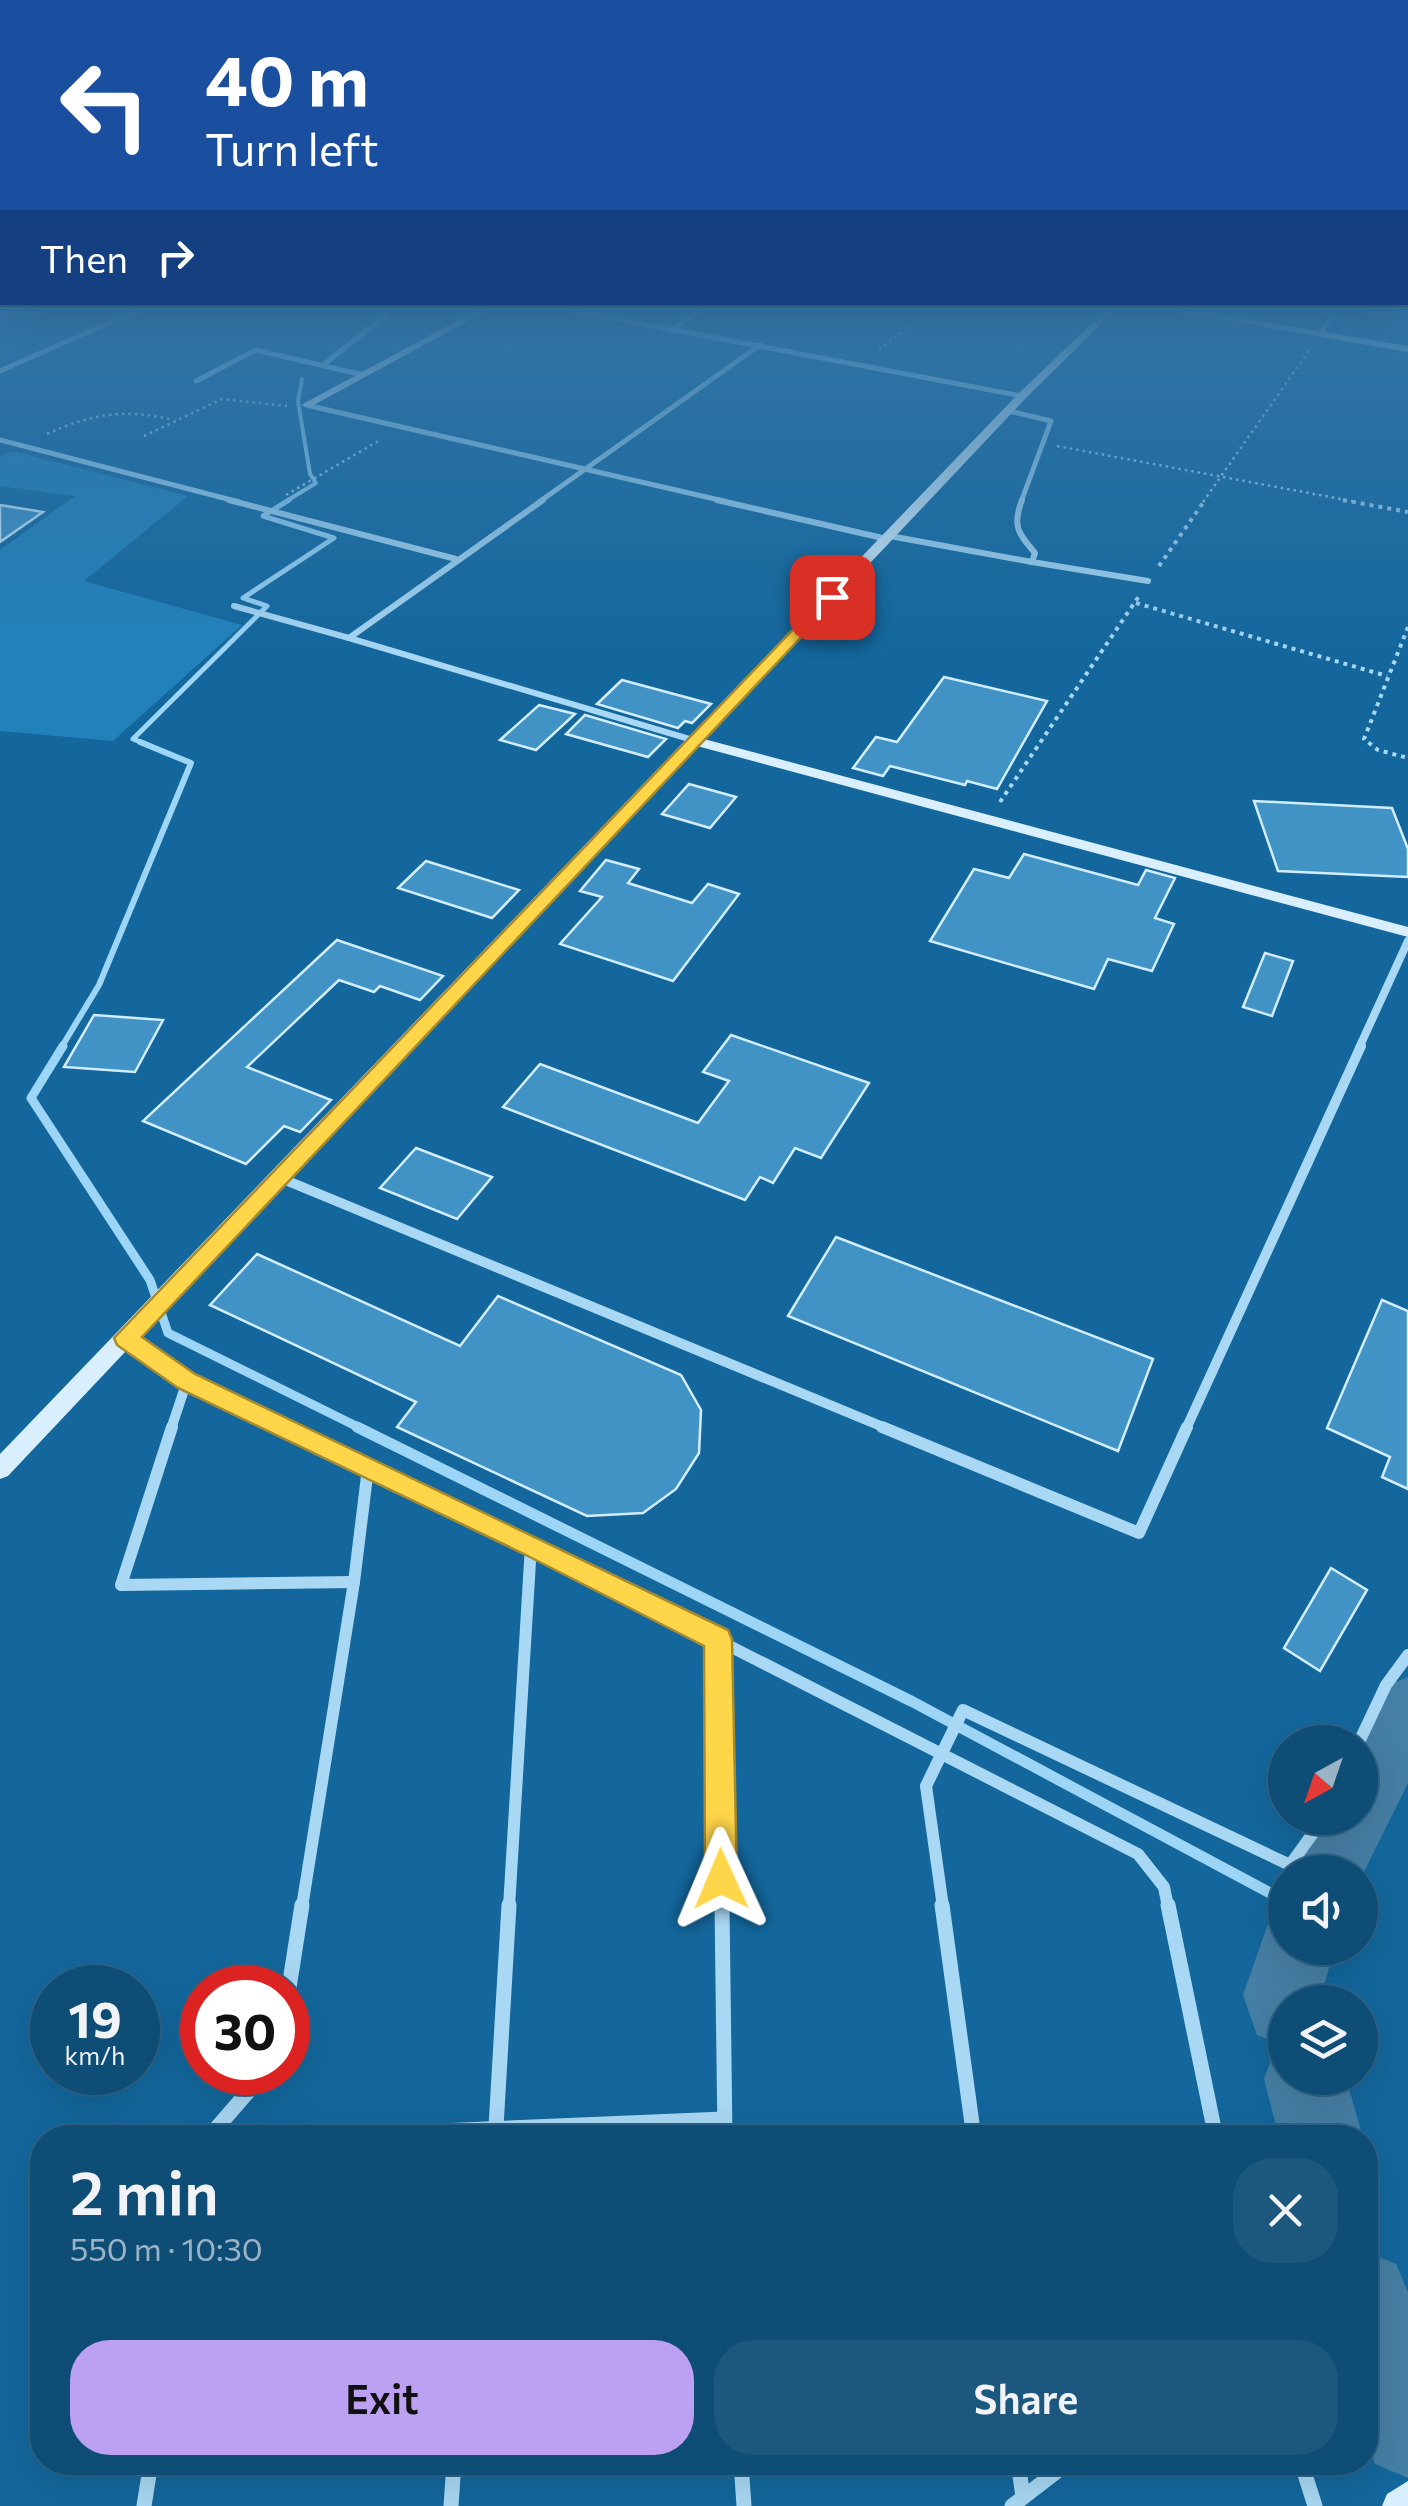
<!DOCTYPE html>
<meta charset="utf-8">
<style>
body{margin:0;font-family:Commissioner,sans-serif;background:#1c577e;color:#f1f3f6;height:100vh;display:flex;flex-direction:column;font-size:38px;white-space:nowrap}
*{box-sizing:border-box;margin:0}
p{font-size:32px;color:#9bb4c5}
.icon{flex:none;width:55px;height:55px;fill:none;stroke:currentColor;stroke-width:2;stroke-linecap:round;stroke-linejoin:round}
.map{position:relative;flex:1;overflow:hidden}
.drawer{position:absolute;left:30px;top:2125px;width:1348px;height:350px;display:flex;flex-direction:column;background:#0e4d76;border-radius:40px;box-shadow:0 10px 40px #0002,0 0 0 2px #2e6488}
.drawer>*{flex:none}
.hud{position:absolute;left:0px;top:0px;width:1410px;height:305px;box-shadow:0 10px 40px #0002,0 0 0 2px #2e6488;background:#1a4fa0;color:#fff;overflow:hidden}
.needle{width:65px;rotate:220deg}
.tools{position:absolute;left:1268px;top:1725px;display:grid;gap:20px}
.tools a{display:grid;place-items:center;width:110px;height:110px;border-radius:50%;background:#0e4d76;box-shadow:0 10px 40px #0002,0 0 0 2px #2e6488;font-size:50px}
.speed{position:absolute;left:30px;top:1965px;display:flex;gap:20px;font-size:50px;font-weight:700;text-align:center}
.speed>*{display:grid;place-content:center;width:130px;height:130px;border-radius:50%;background:#0e4d76;box-shadow:0 10px 40px #0002,0 0 0 2px #2e6488;line-height:1}
.speed small{font-size:25px;font-weight:400}
.speed .limit{border:15px solid #d22;background:#fff;color:#111}
.pin{position:absolute;display:grid;place-items:center;width:85px;height:85px;color:#fff;margin:-42px;border-radius:20px;box-shadow:0 5px 15px #0006}
.me{position:absolute;width:110px;margin:-55px;rotate:359deg;stroke-linejoin:round;filter:drop-shadow(0 0 8px #0008)}
.turn{display:flex;align-items:center;gap:35px;height:210px;padding:0 40px;font-size:45px}
.turn .icon{width:130px;height:130px;stroke-width:2.5}
.turn b{display:block;font-size:70px;line-height:85px}
.then{display:flex;align-items:center;height:95px;padding:0 40px;background:#0003;gap:20px;font-size:38px}
.round{display:grid;place-items:center;flex:none;width:105px;height:105px;border-radius:40px;background:#1c577e}
.summary{display:flex;align-items:center;justify-content:space-between;height:170px;padding:0 40px}
h1{font-size:60px;font-weight:600;line-height:75px}
.action{display:flex;gap:20px;margin-top:auto;padding:20px 40px}
.action a{flex:1;height:115px;border-radius:40px;background:#bca0f2;color:#111;font-size:40px;font-weight:600;line-height:115px;text-align:center}
.action a+a{background:#1c577e;color:#f1f3f6}
.map>svg:first-child{display:block}
.green{fill:#2281ba}
.lines{fill:none;stroke-linecap:round;stroke-linejoin:round}
.stream-far4{stroke:#9cd5f6;stroke-width:4}
.stream-far3{stroke:#9cd5f6;stroke-width:5}
.stream-far2{stroke:#9cd5f6;stroke-width:6}
.stream-far1{stroke:#9cd5f6;stroke-width:9}
.stream{stroke:#9cd5f6;stroke-width:11}
.river{fill:#467fa5;fill-rule:evenodd}
.building{fill:#4192c5;stroke:#d2edfd;stroke-width:2.5}
.path-far1{stroke:#a9d8f4;stroke-width:2.5;stroke-dasharray:2.5 4;stroke-linecap:butt}
.path{stroke:#a9d8f4;stroke-width:4;stroke-dasharray:4 5;stroke-linecap:butt}
.street-far5{stroke:#a9d8f4;stroke-width:5}
.street-far4{stroke:#a9d8f4;stroke-width:6}
.street-far3{stroke:#a9d8f4;stroke-width:8}
.street-far2{stroke:#a9d8f4;stroke-width:10}
.street-far1{stroke:#a9d8f4;stroke-width:12}
.street{stroke:#a9d8f4;stroke-width:15}
.secondary{fill:#d9effd;fill-rule:evenodd}
.route{fill:#ffd54a;stroke:#a68a30;stroke-width:2.5}
</style>
<div class="map">
<svg width="1408" height="2506" viewBox="0 0 1408 2506">
<rect width="100%" height="100%" fill="#13679d"/>
<polygon class="green" points="12,451 188,496 84,581 242,625 113,741 0,731 0,550 75,496 0,486 0,457"/>
<g class="lines">
<polyline class="stream-far4" points="285,502 316,483 310,474 298,401 302,379"/>
<polyline class="stream-far3" points="146,744 133,739 267,606 243,598 334,538 263,516 289,500"/>
<polyline class="stream-far2" points="61,1048 99,985 191,763 140,742"/>
<polyline class="stream-far1" points="63,1046 31,1098 150,1280 168,1333 362,1429"/>
<polyline class="stream" points="357,1427 913,1702 1285,1901"/>
<g class="river">
<polygon points="1408,1677 1408,1783 1360,1880 1360,1872 1288,1872 1312,1818 1360,1818 1360,1742 1352,1742 1383,1687"/>
<polygon points="1285,1914 1285,1948 1335,1948 1321,1995 1323,2002 1285,2002 1285,2078 1346,2078 1363,2138 1279,2138 1264,2078 1276,2049 1284,2046 1257,2035 1243,1995 1269,1921"/>
<polygon points="1365,2251 1396,2264 1408,2292 1408,2478 1375,2464 1365,2440"/>
</g>
</g>
<g class="building">
<polygon points="0,505 43,512 0,542"/>
<polygon points="944,677 1047,701 997,789 967,781 965,785 890,766 883,776 853,768 876,737 897,742"/>
<polygon points="622,680 711,704 692,723 685,721 678,728 597,704"/>
<polygon points="539,705 575,714 536,750 500,740"/>
<polygon points="585,715 666,739 648,757 566,734"/>
<polygon points="689,784 736,797 710,828 662,814"/>
<polygon points="1254,801 1392,808 1408,849 1408,877 1278,871"/>
<polygon points="1024,854 1138,885 1146,870 1175,878 1155,918 1174,924 1152,971 1108,959 1094,989 930,941 974,869 1009,878"/>
<polygon points="606,860 639,869 628,883 692,903 708,884 739,894 673,981 560,944 602,897 580,891"/>
<polygon points="426,861 519,890 492,918 398,888"/>
<polygon points="337,940 443,976 420,1000 380,986 374,992 339,980 247,1067 331,1100 300,1132 284,1126 246,1164 143,1121"/>
<polygon points="1265,953 1293,961 1272,1016 1243,1007"/>
<polygon points="94,1015 163,1020 135,1072 64,1067"/>
<polygon points="731,1035 869,1083 821,1158 795,1148 773,1183 760,1177 745,1200 503,1107 540,1064 698,1123 729,1081 703,1072"/>
<polygon points="416,1148 492,1177 457,1219 380,1188"/>
<polygon points="836,1237 1153,1359 1118,1451 788,1316"/>
<polygon points="257,1254 460,1346 498,1296 681,1375 701,1410 699,1453 676,1489 643,1513 587,1516 397,1427 416,1402 210,1305"/>
<polygon points="1382,1300 1408,1311 1408,1489 1382,1477 1390,1457 1327,1428"/>
<polygon points="1331,1568 1367,1590 1320,1671 1284,1648"/>
</g>
<g class="lines">
<g class="path-far1">
<polyline points="879,350 931,308"/>
<path d="M 47,434 C 91,414 125,408 173,420"/>
<polyline points="144,436 222,399 287,406"/>
<polyline points="1057,446 1357,502"/>
<polyline points="286,495 380,440"/>
<polyline points="1203,502 1310,349"/>
</g>
<g class="path">
<polyline points="1343,500 1408,512"/>
<polyline points="1159,566 1205,500"/>
<polyline points="1136,603 1387,676"/>
<polyline points="1408,627 1364,739 1378,750 1408,758"/>
<polyline points="1000,802 1139,596"/>
</g>
<g class="street-far5">
<polyline points="559,308 1022,396"/>
<polyline points="674,328 704,308"/>
<polyline points="1320,334 1337,308"/>
<polyline points="323,365 386,315"/>
<polyline points="0,371 142,308"/>
<polyline points="196,381 256,350 363,375"/>
<polyline points="306,405 728,502"/>
<polyline points="1009,411 1051,421 1021,502"/>
<polyline points="0,440 239,502"/>
<polyline points="539,502 760,345"/>
</g>
<g class="street-far4">
<polyline points="229,500 456,559"/>
<polyline points="543,500 349,638 696,741"/>
<polyline points="717,500 887,539"/>
<path d="M 890,536 L 1032,562 L 1035,553 C 1018,533 1012,526 1022,500"/>
<polyline points="1032,562 1148,581"/>
<polyline points="234,606 349,638"/>
</g>
<polyline class="street-far3" points="1359,1048 1408,941"/>
<g class="street-far2">
<polyline points="278,1177 888,1429"/>
<polyline points="125,1338 187,1381 288,1429"/>
<polyline points="171,1429 187,1381"/>
<polyline points="1186,1429 1361,1046"/>
</g>
<g class="street-far1">
<polyline points="172,1427 121,1585 354,1582"/>
<polyline points="283,1427 531,1545 1138,1854 1164,1887 1168,1907"/>
<polyline points="882,1427 1139,1533 1187,1427"/>
<polyline points="718,1639 722,1907"/>
<polyline points="1359,1742 1386,1685 1408,1655"/>
<polyline points="302,1907 354,1582 368,1468"/>
<polyline points="509,1907 531,1545"/>
<polyline points="943,1907 926,1786 963,1710 1290,1865 1324,1818"/>
</g>
<g class="street">
<polyline points="722,1905 725,2138"/>
<polyline points="942,1905 974,2138"/>
<polyline points="1168,1905 1216,2138"/>
<polyline points="288,1994 302,1905"/>
<polyline points="208,2138 265,2072"/>
<polyline points="272,2138 724,2119"/>
<polyline points="488,2138 496,2127 509,1905"/>
<polyline points="741,2462 744,2506"/>
<polyline points="1018,2462 1023,2497"/>
<polyline points="1301,2462 1315,2506"/>
<polyline points="144,2506 151,2462"/>
<polyline points="451,2506 454,2462"/>
<polyline points="1012,2506 1069,2462"/>
</g>
<g class="secondary">
<polygon points="481,308 492,308 310,407 301,405"/>
<polygon points="1108,308 1117,308 1026,398 704,739 1408,927 1408,937 697,746 8,1476 0,1479 0,1454 1018,394"/>
<polygon points="1157,308 1179,308 1408,346 1408,352"/>
<polygon points="1408,2481 1408,2506 1382,2506 1387,2494"/>
</g>
</g>
<linearGradient id="sky" x2="0" y2="1"><stop stop-color="#0a3956"/><stop offset="0.47" stop-color="#3374a5"/><stop offset="1" stop-color="#3374a5" stop-opacity="0"/></linearGradient>
<rect width="1408" height="659" fill="url(#sky)"/>
<polygon class="route" points="827,594 839,597 142,1337 195,1374 728,1630 732,1639 737,1879 732,1890 721,1895 710,1890 705,1879 704,1646 522,1553 178,1388 117,1345 114,1338"/>
</svg>
<div class="tools">
<a><svg class="needle" viewBox="-14 -14 28 28"><path d="M0-13l5 13h-10z" fill="#e53935"/><path d="M0 13l5-13h-10z" fill="#9bb4c5"/></svg></a>
<a><svg class="icon" aria-label="sound" viewBox="0 0 24 24"><path d="M4 9h4l5-4v14l-5-4H4zM17 9q2 3 0 6"/></svg></a>
<a><svg class="icon" aria-label="layers" viewBox="0 0 24 24"><path d="M12 4l9 5-9 5-9-5zM3 14l9 5 9-5"/></svg></a>
</div>
<div class="speed"><div>19<small>km/h</small></div><div class="limit">30</div></div>
<div class="pin" style="left:832px;top:597px;background:#d93025"><svg class="icon" aria-label="arrive" viewBox="0 0 24 24"><path d="M6 21V4h12l-3 4 3 4H6"/></svg></div>
<svg class="me" style="left:721px;top:1879px" viewBox="-20 -20 40 40"><path d="M0-17L14 15 0 8-14 15z" fill="#ffd54a" stroke="#fff" stroke-width="4"/></svg>
<div class="hud">
<div class="turn"><svg class="icon" aria-label="left" viewBox="0 0 24 24"><path d="M17 20v-9H6M10 6l-5 5 5 5"/></svg><div><b>40 m</b>Turn left</div></div>
<div class="then">Then<svg class="icon" aria-label="right" viewBox="0 0 24 24"><path d="M7 20v-9h11M14 6l5 5-5 5"/></svg></div>
</div>
<section class="drawer">
<div class="summary"><div><h1>2 min</h1><p>550 m · 10:30</p></div><a class="round"><svg class="icon" aria-label="close" viewBox="0 0 24 24"><path d="M6 6l12 12M18 6L6 18"/></svg></a></div>
<div class="action"><a>Exit</a><a>Share</a></div>
</section>
</div>
